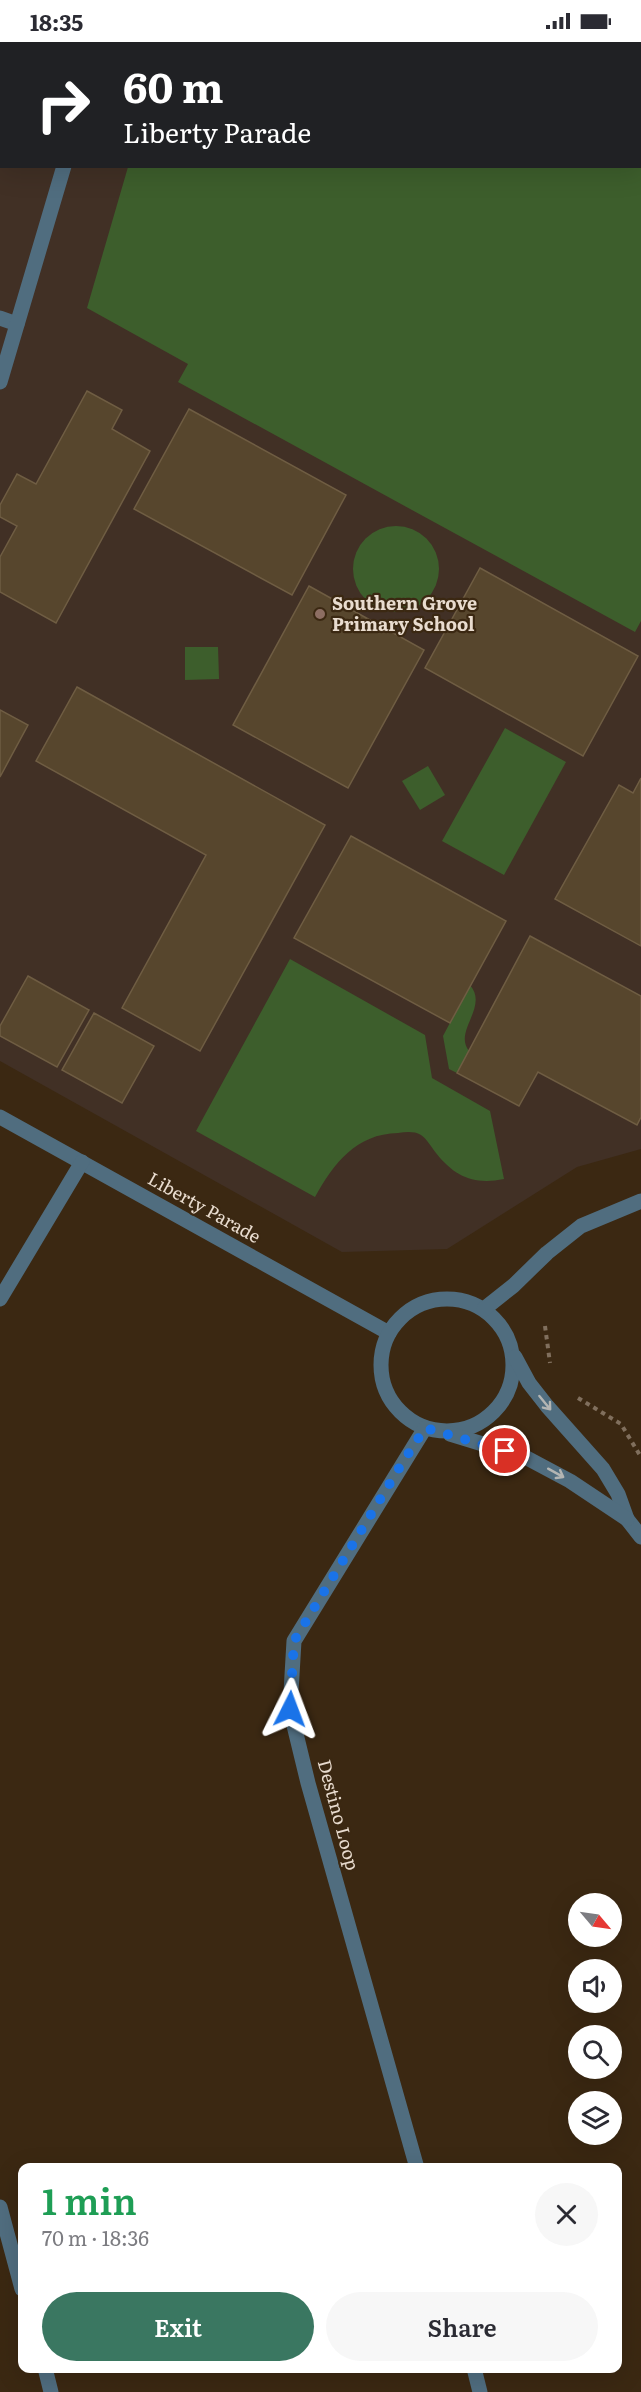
<!DOCTYPE html>
<meta charset="utf-8">
<style>
body{margin:0;font-family:Literata,serif;background:#f7f7f7;color:#2b2b33;height:100vh;display:flex;flex-direction:column;font-size:22px;white-space:nowrap}
*{box-sizing:border-box;margin:0}
p{font-size:20px;color:#7c7c81}
.icon{flex:none;width:33px;height:33px;fill:none;stroke:currentColor;stroke-width:2;stroke-linecap:round;stroke-linejoin:round}
.map{position:relative;flex:1;overflow:hidden}
.drawer{position:absolute;left:18px;top:2121px;width:604px;height:210px;display:flex;flex-direction:column;background:#fff;border-radius:12px;box-shadow:0 6px 24px #0002}
.drawer>*{flex:none}
.banner{position:absolute;left:0px;top:0px;width:642px;height:126px;box-shadow:0 6px 24px #0002;background:#202124;color:#fff;overflow:hidden}
.needle{width:39px;rotate:119deg}
.buttons{position:absolute;left:568px;top:1851px;display:grid;gap:12px}
.buttons a{display:grid;place-items:center;width:54px;height:54px;border-radius:50%;background:#fff;box-shadow:0 6px 24px #0002;font-size:30px}
.pin{position:absolute;display:grid;place-items:center;width:51px;height:51px;color:#fff;margin:-26px;border:3px solid #fff;border-radius:50%;box-shadow:0 2px 6px #0007}
.me{position:absolute;width:66px;margin:-33px;rotate:3deg;stroke-linejoin:round;filter:drop-shadow(0 0 4px #0008)}
.turn{display:flex;align-items:center;gap:21px;height:126px;padding:0 24px;font-size:27px}
.turn .icon{width:78px;height:78px;stroke-width:2.5}
.turn b{display:block;font-size:42px;line-height:51px}
.round{display:grid;place-items:center;flex:none;width:63px;height:63px;border-radius:32px;background:#f7f7f7}
.summary{display:flex;align-items:center;justify-content:space-between;height:102px;padding:0 24px}
h1{font-size:36px;font-weight:600;line-height:45px;color:#1e9e55}
.primary-button{display:flex;gap:12px;margin-top:auto;padding:12px 24px}
.primary-button a{flex:1;height:69px;border-radius:36px;background:#3a7761;color:#fff;font-size:24px;font-weight:600;line-height:69px;text-align:center}
.primary-button a+a{background:#f7f7f7;color:#2b2b33}
.status{display:flex;justify-content:space-between;align-items:center;height:42px;padding:0 30px;background:#fff;direction:ltr}
.status svg{height:16px;fill:currentColor}
.map>svg:first-child{display:block}
.education{fill:#413025}
.green{fill:#3d5e2c}
.building{fill:#57462d;stroke:#6f5d43;stroke-width:1.5}
.lines{fill:none;stroke-linecap:round;stroke-linejoin:round}
.path{stroke:#806f5d;stroke-width:4;stroke-dasharray:4.5 4.5;stroke-linecap:butt}
.lane{stroke:#506d7f;stroke-width:15}
.street{stroke:#506d7f;stroke-width:15}
.oneway{stroke:#b3b5b3}
.route{stroke:#1a73e8;stroke-width:10;stroke-dasharray:0 18}
.education-dot{fill:#8d6e63;stroke:#3b2812;stroke-width:2}
.labels{text-anchor:middle;stroke-width:4.5;stroke-linejoin:round;paint-order:stroke}
.poi-label{font-size:18px;font-weight:bold;fill:#e9dccf;stroke:#3b2812;text-anchor:start}
.street-label{font-size:18px;fill:#e9dccf;stroke:#3b2812}
</style>
<div class="status"><b>18:35</b><svg viewBox="0 0 49 12"><path d="M0 12V9h3v3zM5 12V6h3v6zM10 12V3h3v9zM15 12V0h3v12zM26 1h20v11H26zM47 4h2v5h-2z"/></svg></div>
<div class="map">
<svg width="641" height="2350" viewBox="0 0 641 2350">
<rect width="100%" height="100%" fill="#3b2812"/>
<polygon class="education" points="28,0 641,0 641,1107 577,1125 447,1207 342,1210 0,1019 0,95 1,90 2,124 640,124 640,2"/>
<g class="green">
<polygon points="187,0 641,0 641,579 635,590 178,340 188,322 87,266 128,125 640,124 640,2 185,1"/>
<circle cx="396" cy="527" r="43"/>
<polygon points="185,605 218,605 219,637 185,638"/>
<polygon points="505,686 566,720 504,833 442,799"/>
<polygon points="428,724 445,753 420,768 402,739"/>
<path d="M 290,917 L 425,993 L 432,1036 L 490,1069 L 504,1137 C 474,1143 455,1135 436,1111 C 432,1106 427,1097 421,1093 C 414,1089 406,1090 398,1091 C 356,1092 334,1121 315,1155 L 196,1089 Z"/>
<path d="M 470,943 C 489,965 453,989 469,1009 L 457,1031 L 449,1027 L 443,994 Z"/>
</g>
<g class="building">
<polygon points="87,349 122,368 112,387 150,409 56,581 0,550 0,515 17,484 0,475 0,463 17,432 36,442"/>
<polygon points="189,367 346,453 292,553 134,467"/>
<polygon points="480,526 638,614 583,714 425,626"/>
<polygon points="309,544 424,608 348,746 233,683"/>
<polygon points="77,645 325,783 200,1009 122,966 206,813 36,719"/>
<polygon points="0,668 28,683 0,735"/>
<polygon points="641,736 641,904 555,857 619,743 633,751"/>
<polygon points="351,794 506,879 450,981 294,896"/>
<polygon points="530,894 641,954 641,1075 637,1083 538,1030 519,1064 457,1031"/>
<polygon points="28,934 89,968 57,1025 0,994 0,984"/>
<polygon points="94,971 154,1004 122,1061 62,1028"/>
</g>
<g class="lines">
<g class="path">
<polyline points="545,1284 550,1321"/>
<polyline points="578,1356 621,1382 641,1415"/>
</g>
<g class="lane">
<polyline points="109,2 110,0"/>
<polyline points="0,276 17,282"/>
<polyline points="0,340 64,124"/>
</g>
<g class="street">
<polyline points="0,1075 389,1291"/>
<circle cx="447" cy="1323" r="66"/>
<polyline points="0,1257 82,1120"/>
<polyline points="484,1267 513,1244 547,1211 581,1184 641,1159"/>
<polyline points="515,1315 529,1341 547,1364 603,1427 618,1452 627,1477 641,1495"/>
<polyline points="450,1392 525,1415 570,1439 627,1477"/>
<polyline points="417,2126 308,1741 290,1667 294,1599 425,1386"/>
<polyline points="0,2165 22,2247"/>
<polyline points="45,2326 51,2350"/>
<polyline points="474,2326 480,2350"/>
</g>
</g>
<defs><path id="oneway-shaft" d="M-6 0H5M1.5-3L5.5 0L1.5 3" fill="none" stroke-width="1.6" stroke-linecap="round" stroke-linejoin="round" transform="scale(1.5)"/></defs>
<g class="oneway">
<use href="#oneway-shaft" transform="translate(545 1361) rotate(51)"/>
<use href="#oneway-shaft" transform="translate(556 1431) rotate(29)"/>
</g>
<g class="lines">
<polyline class="route" points="290,1667 294,1599 401,1423 425,1386 505,1409"/>
</g>
<circle class="education-dot" cx="320" cy="572" r="6"/>
<g class="labels">
<g class="poi-label">
<text x="332" y="568">Southern Grove<tspan x="332" dy="21">Primary School</tspan></text>
</g>
<g class="street-label">
<text transform="translate(204 1166) rotate(29)" y="6">Liberty Parade</text>
<text transform="translate(338 1773) rotate(75)" y="6">Destino Loop</text>
</g>
</g>
</svg>
<div class="buttons">
<a><svg class="needle" viewBox="-14 -14 28 28"><path d="M0-13l5 13h-10z" fill="#e53935"/><path d="M0 13l5-13h-10z" fill="#7c7c81"/></svg></a>
<a><svg class="icon" aria-label="sound" viewBox="0 0 24 24"><path d="M4 9h4l5-4v14l-5-4H4zM17 9q2 3 0 6"/></svg></a>
<a><svg class="icon" aria-label="search" viewBox="0 0 24 24"><circle cx="10" cy="10" r="6"/><path d="M15 15l6 6"/></svg></a>
<a><svg class="icon" aria-label="layers" viewBox="0 0 24 24"><path d="M12 4l9 5-9 5-9-5zM3 14l9 5 9-5"/></svg></a>
</div>
<div class="pin" style="left:505px;top:1409px;background:#d93025"><svg class="icon" aria-label="arrive" viewBox="0 0 24 24"><path d="M6 21V4h12l-3 4 3 4H6"/></svg></div>
<svg class="me" style="left:290px;top:1667px" viewBox="-20 -20 40 40"><path d="M0-17L14 15 0 8-14 15z" fill="#1a73e8" stroke="#fff" stroke-width="4"/></svg>
<div class="banner">
<div class="turn"><svg class="icon" aria-label="right" viewBox="0 0 24 24"><path d="M7 20v-9h11M14 6l5 5-5 5"/></svg><div><b>60 m</b>Liberty Parade</div></div>
</div>
<section class="drawer">
<div class="summary"><div><h1>1 min</h1><p>70 m · 18:36</p></div><a class="round"><svg class="icon" aria-label="close" viewBox="0 0 24 24"><path d="M6 6l12 12M18 6L6 18"/></svg></a></div>
<div class="primary-button"><a>Exit</a><a>Share</a></div>
</section>
</div>
